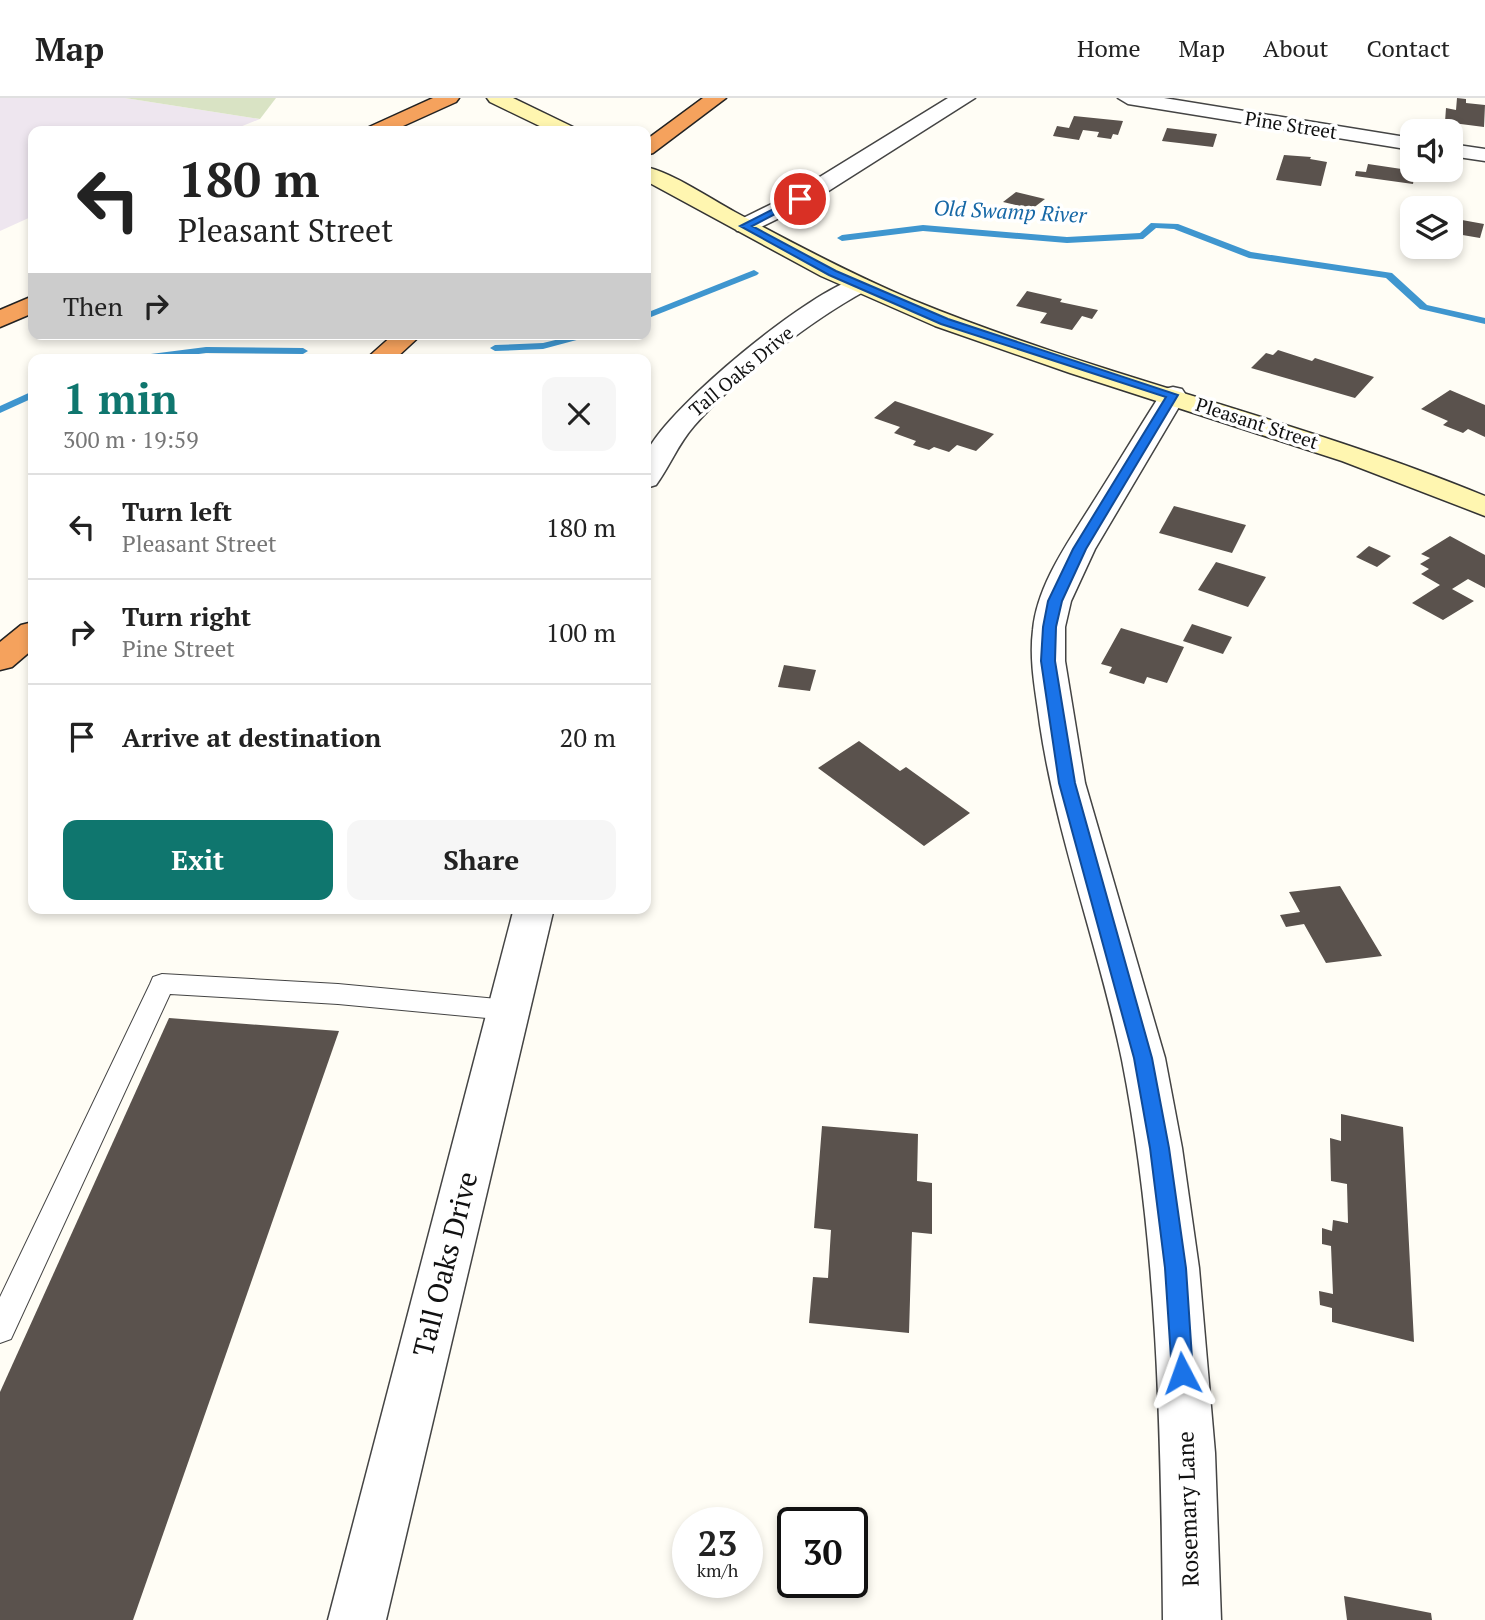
<!DOCTYPE html>
<meta charset="utf-8">
<style>
body{margin:0;font-family:"PT Serif",serif;background:#f6f6f6;color:#222;height:100vh;display:flex;flex-direction:column;font-size:26px;white-space:nowrap}
*{box-sizing:border-box;margin:0}
p{font-size:23px;color:#767676}
.icon{flex:none;width:38px;height:38px;fill:none;stroke:currentColor;stroke-width:2;stroke-linecap:round;stroke-linejoin:round}
.map{position:relative;flex:1;overflow:hidden}
.sheet{position:absolute;left:28px;top:256px;width:623px;height:560px;display:flex;flex-direction:column;background:#fff;border-radius:14px;box-shadow:0 4px 10px #0003}
.sheet>*{flex:none}
.guide{position:absolute;left:28px;top:28px;width:623px;height:214px;border-radius:14px;box-shadow:0 4px 10px #0003;background:#fff;color:#222;overflow:hidden}
.fabs{position:absolute;left:1400px;top:21px;display:grid;gap:14px}
.fabs a{display:grid;place-items:center;width:63px;height:63px;border-radius:14px;background:#fff;box-shadow:0 4px 10px #0003;font-size:35px}
.speed{position:absolute;left:672px;top:1409px;display:flex;gap:14px;font-size:35px;font-weight:700;text-align:center}
.speed>*{display:grid;place-content:center;width:91px;height:91px;border-radius:50%;background:#fff;box-shadow:0 4px 10px #0003;line-height:1}
.speed small{font-size:18px;font-weight:400}
.speed .limit{border:4px solid #111;border-radius:10px;background:#fff;color:#111}
.pin{position:absolute;display:grid;place-items:center;width:60px;height:60px;color:#fff;margin:-30px;border:4px solid #fff;border-radius:50%;box-shadow:0 2px 7px #0007}
.me{position:absolute;width:77px;margin:-38px;rotate:356deg;stroke-linejoin:round;filter:drop-shadow(0 0 5px #0008)}
.turn{display:flex;align-items:center;gap:24px;height:147px;padding:0 35px;font-size:32px}
.turn .icon{width:91px;height:91px;stroke-width:2.5}
.turn b{display:block;font-size:49px;line-height:60px}
.then{display:flex;align-items:center;height:66px;padding:0 35px;background:#0003;gap:14px;font-size:26px}
.round{display:grid;place-items:center;flex:none;width:74px;height:74px;border-radius:14px;background:#f6f6f6}
.headline{display:flex;align-items:center;justify-content:space-between;height:119px;padding:0 35px}
h1{font-size:42px;font-weight:800;line-height:52px;color:#0f766e}
.action{display:flex;gap:14px;margin-top:auto;padding:14px 35px}
.action a{flex:1;height:80px;border-radius:14px;background:#0f766e;color:#fff;font-size:28px;font-weight:800;line-height:80px;text-align:center}
.action a+a{background:#f6f6f6;color:#222}
ul{padding:0;list-style:none}
li{display:flex;align-items:center;gap:21px;height:105px;padding:0 35px;border-top:2px solid #e0e0e0}
li div{flex:1}
li b{display:block;font-size:26px}
li em{font-style:normal}
header{display:flex;align-items:center;gap:42px;box-sizing:border-box;height:98px;padding:0 35px;background:#fff;border-bottom:2px solid #e0e0e0}
header strong{font-size:33px}
nav{display:flex;gap:38px;margin-inline-start:auto;font-size:24px}
.map>svg:first-child{display:block}
.industrial{fill:#eee6ef}
.cemetery{fill:#d9e3c4}
.lines{fill:none;stroke-linecap:round;stroke-linejoin:round}
.stream{fill:#3f96cf;fill-rule:evenodd}
.building{fill:#5a524d}
.service-casing{stroke:#444;stroke-width:2}
.minor-casing{stroke:#444;stroke-width:3}
.secondary-casing{stroke:#333;stroke-width:3}
.motorway-casing{stroke:#222;stroke-width:3}
.service{fill:#fff;fill-rule:evenodd}
.minor{fill:#fff;fill-rule:evenodd}
.secondary{fill:#fff6b0;fill-rule:evenodd}
.motorway{fill:#f5a25d;fill-rule:evenodd}
.route{fill:#1a73e8;stroke:#114b97;stroke-width:2}
.labels{text-anchor:middle;stroke-width:7;stroke-linejoin:round;paint-order:stroke}
.far-street-label{font-size:19px;fill:#111;stroke:#fff}
.far-water-label{font-size:21px;font-style:italic;fill:#1768a6;stroke:#fff}
.street-label{font-size:23px;fill:#111;stroke:#fff}
.near-street-label{font-size:28px;fill:#111;stroke:#fff}
</style>
<header>
<strong>Map</strong>
<nav><a>Home</a><a>Map</a><a>About</a><a>Contact</a></nav>
</header>
<div class="map">
<svg width="1485" height="1522" viewBox="0 0 1485 1522">
<rect width="100%" height="100%" fill="#fffdf5"/>
<polygon class="industrial" points="0,0 125,0 260,21 230,33 33,33 33,118 0,133"/>
<polygon class="cemetery" points="125,0 276,0 260,21"/>
<g class="lines">
<g class="stream">
<polygon points="1151,125 1178,126 1251,154 1392,175 1427,207 1485,220 1485,226 1420,211 1386,180 1249,160 1174,131 1156,130 1143,141 1067,145 923,133 842,143 837,140 842,137 923,127 1067,139 1140,135"/>
<polygon points="754,172 759,175 757,177 646,221 646,215"/>
<polygon points="580,236 599,236 543,251 495,253 490,250 495,247 543,245"/>
<polygon points="206,249 303,250 308,253 303,256 206,255 162,261 130,261 135,258"/>
<polygon points="33,293 33,300 0,315 0,308"/>
</g>
</g>
<g class="building">
<polygon points="1457,0 1466,1 1466,5 1485,7 1484,29 1445,24 1446,10 1456,12"/>
<polygon points="1074,18 1123,23 1118,37 1113,36 1111,41 1097,39 1099,34 1083,32 1079,42 1053,38 1057,28 1069,30"/>
<polygon points="1167,30 1217,36 1213,49 1162,43"/>
<polygon points="1284,57 1311,59 1310,61 1327,64 1321,88 1276,82"/>
<polygon points="1368,66 1415,73 1413,86 1355,78 1356,73 1366,74"/>
<polygon points="1016,94 1045,101 1032,111 1003,104"/>
<polygon points="1451,120 1484,126 1480,140 1451,135"/>
<polygon points="1027,193 1062,201 1060,204 1098,212 1092,221 1082,218 1072,232 1040,225 1047,215 1016,208"/>
<polygon points="1278,252 1312,263 1315,260 1374,279 1355,300 1251,270 1266,255 1273,257"/>
<polygon points="1450,292 1485,307 1485,339 1468,331 1463,335 1443,327 1448,323 1421,311"/>
<polygon points="895,303 994,336 976,353 957,347 949,354 934,349 929,352 913,347 916,343 894,335 900,329 874,320"/>
<polygon points="1174,408 1246,427 1232,455 1159,435"/>
<polygon points="1450,438 1485,457 1485,490 1468,481 1452,491 1474,503 1443,522 1412,505 1440,487 1421,476 1429,471 1420,466 1430,460 1421,456"/>
<polygon points="1369,448 1391,458 1377,469 1356,459"/>
<polygon points="1216,464 1266,479 1248,509 1198,492"/>
<polygon points="1192,526 1232,539 1223,556 1183,543"/>
<polygon points="1121,530 1184,549 1167,585 1147,579 1144,586 1109,575 1112,569 1101,566"/>
<polygon points="784,567 816,572 810,593 778,589"/>
<polygon points="859,643 900,673 906,669 970,715 924,748 818,670"/>
<polygon points="1340,788 1382,858 1326,865 1304,826 1286,829 1280,817 1300,814 1289,794"/>
<polygon points="169,920 339,933 133,1522 0,1522 0,1294"/>
<polygon points="1341,1016 1403,1029 1414,1244 1332,1224 1332,1210 1320,1207 1319,1193 1333,1196 1331,1148 1322,1146 1322,1130 1332,1133 1333,1122 1348,1125 1347,1086 1331,1083 1330,1040 1341,1043"/>
<polygon points="822,1028 918,1036 917,1083 932,1085 932,1136 912,1134 909,1235 809,1225 813,1179 828,1180 831,1132 814,1130"/>
<polygon points="1344,1498 1431,1515 1432,1522 1347,1522"/>
</g>
<g class="lines">
<defs>
<polygon id="service" points="162,876 338,886 508,902 517,905 520,912 517,919 508,922 338,906 170,896 11,1241 0,1245 0,1199 150,886 153,879"/>
<g id="minor">
<polygon points="948,0 975,0 808,106 753,133 737,133 734,128 737,123 792,96"/>
<polygon points="1118,0 1164,0 1412,40 1412,52 1128,6"/>
<polygon points="1451,46 1485,51 1485,63 1451,58"/>
<path d="M 858,180 L 867,182 L 870,187 L 867,192 C 811,222 735,281 694,328 C 678,346 670,368 656,387 L 646,390 C 646,379 643,362 648,352 C 670,308 810,192 858,180 Z"/>
<path d="M 1173,289 L 1182,291 L 1186,297 L 1095,451 L 1071,503 L 1065,529 L 1065,563 L 1085,685 L 1165,960 L 1182,1050 L 1199,1170 L 1215,1355 L 1221,1522 L 1163,1522 C 1161,1335 1158,1146 1122,962 C 1099,849 1057,741 1040,627 C 1036,595 1029,564 1033,532 C 1037,487 1069,443 1092,406 C 1115,370 1137,333 1160,297 L 1164,291 Z"/>
<polygon points="514,810 554,810 386,1522 328,1522"/>
</g>
<g id="secondary">
<polygon points="487,0 513,0 573,29 576,33 550,33 490,4"/>
<path d="M 646,69 C 675,76 709,100 735,114 C 794,146 853,177 915,203 C 1101,279 1299,321 1485,398 L 1485,418 L 1342,363 L 1070,275 L 935,228 L 821,178 L 646,83 Z"/>
</g>
<g id="motorway">
<polygon points="433,0 459,0 456,4 392,33 366,33 369,29"/>
<polygon points="703,0 726,0 653,55 646,57 646,42"/>
<polygon points="33,198 33,215 0,229 0,212"/>
<polygon points="394,236 422,236 395,261 366,261"/>
<polygon points="33,524 33,551 12,569 0,572 0,544 21,527"/>
</g>
</defs>
<use href="#service" class="service-casing"/>
<use href="#minor" class="minor-casing"/>
<use href="#secondary" class="secondary-casing"/>
<use href="#motorway" class="motorway-casing"/>
<use href="#service" class="service"/>
<use href="#minor" class="minor"/>
<use href="#secondary" class="secondary"/>
<use href="#motorway" class="motorway"/>
</g>
<polygon class="route" points="797,99 804,101 752,128 836,173 948,221 1178,297 1086,451 1062,503 1056,529 1055,563 1075,685 1152,960 1169,1050 1186,1170 1193,1275 1190,1283 1182,1286 1175,1283 1172,1275 1165,1170 1150,1050 1134,960 1059,685 1041,563 1043,529 1048,503 1073,451 1166,299 941,226 829,177 740,128"/>
<g class="labels">
<g class="far-street-label">
<text transform="translate(1291 27) rotate(9)" y="7">Pine Street</text>
<text transform="translate(741 273) rotate(-40)" y="7">Tall Oaks Drive</text>
<text transform="translate(1257 325) rotate(18)" y="7">Pleasant Street</text>
</g>
<g class="far-water-label">
<text transform="translate(1010 114) rotate(3)" y="7">Old Swamp River</text>
</g>
<g class="street-label">
<text transform="translate(1188 1411) rotate(-92)" y="8">Rosemary Lane</text>
</g>
<g class="near-street-label">
<text transform="translate(445 1166) rotate(-76)" y="10">Tall Oaks Drive</text>
</g>
</g>
</svg>
<div class="fabs">
<a><svg class="icon" aria-label="sound" viewBox="0 0 24 24"><path d="M4 9h4l5-4v14l-5-4H4zM17 9q2 3 0 6"/></svg></a>
<a><svg class="icon" aria-label="layers" viewBox="0 0 24 24"><path d="M12 4l9 5-9 5-9-5zM3 14l9 5 9-5"/></svg></a>
</div>
<div class="speed"><div>23<small>km/h</small></div><div class="limit">30</div></div>
<div class="pin" style="left:800px;top:101px;background:#d93025"><svg class="icon" aria-label="arrive" viewBox="0 0 24 24"><path d="M6 21V4h12l-3 4 3 4H6"/></svg></div>
<svg class="me" style="left:1182px;top:1275px" viewBox="-20 -20 40 40"><path d="M0-17L14 15 0 8-14 15z" fill="#1a73e8" stroke="#fff" stroke-width="4"/></svg>
<div class="guide">
<div class="turn"><svg class="icon" aria-label="left" viewBox="0 0 24 24"><path d="M17 20v-9H6M10 6l-5 5 5 5"/></svg><div><b>180 m</b>Pleasant Street</div></div>
<div class="then">Then<svg class="icon" aria-label="right" viewBox="0 0 24 24"><path d="M7 20v-9h11M14 6l5 5-5 5"/></svg></div>
</div>
<section class="sheet">
<div class="headline"><div><h1>1 min</h1><p>300 m · 19:59</p></div><a class="round"><svg class="icon" aria-label="close" viewBox="0 0 24 24"><path d="M6 6l12 12M18 6L6 18"/></svg></a></div>
<ul>
<li><svg class="icon" aria-label="left" viewBox="0 0 24 24"><path d="M17 20v-9H6M10 6l-5 5 5 5"/></svg><div><b>Turn left</b><p>Pleasant Street</p></div><em>180 m</em></li>
<li><svg class="icon" aria-label="right" viewBox="0 0 24 24"><path d="M7 20v-9h11M14 6l5 5-5 5"/></svg><div><b>Turn right</b><p>Pine Street</p></div><em>100 m</em></li>
<li><svg class="icon" aria-label="arrive" viewBox="0 0 24 24"><path d="M6 21V4h12l-3 4 3 4H6"/></svg><div><b>Arrive at destination</b></div><em>20 m</em></li>
</ul>
<div class="action"><a>Exit</a><a>Share</a></div>
</section>
</div>
